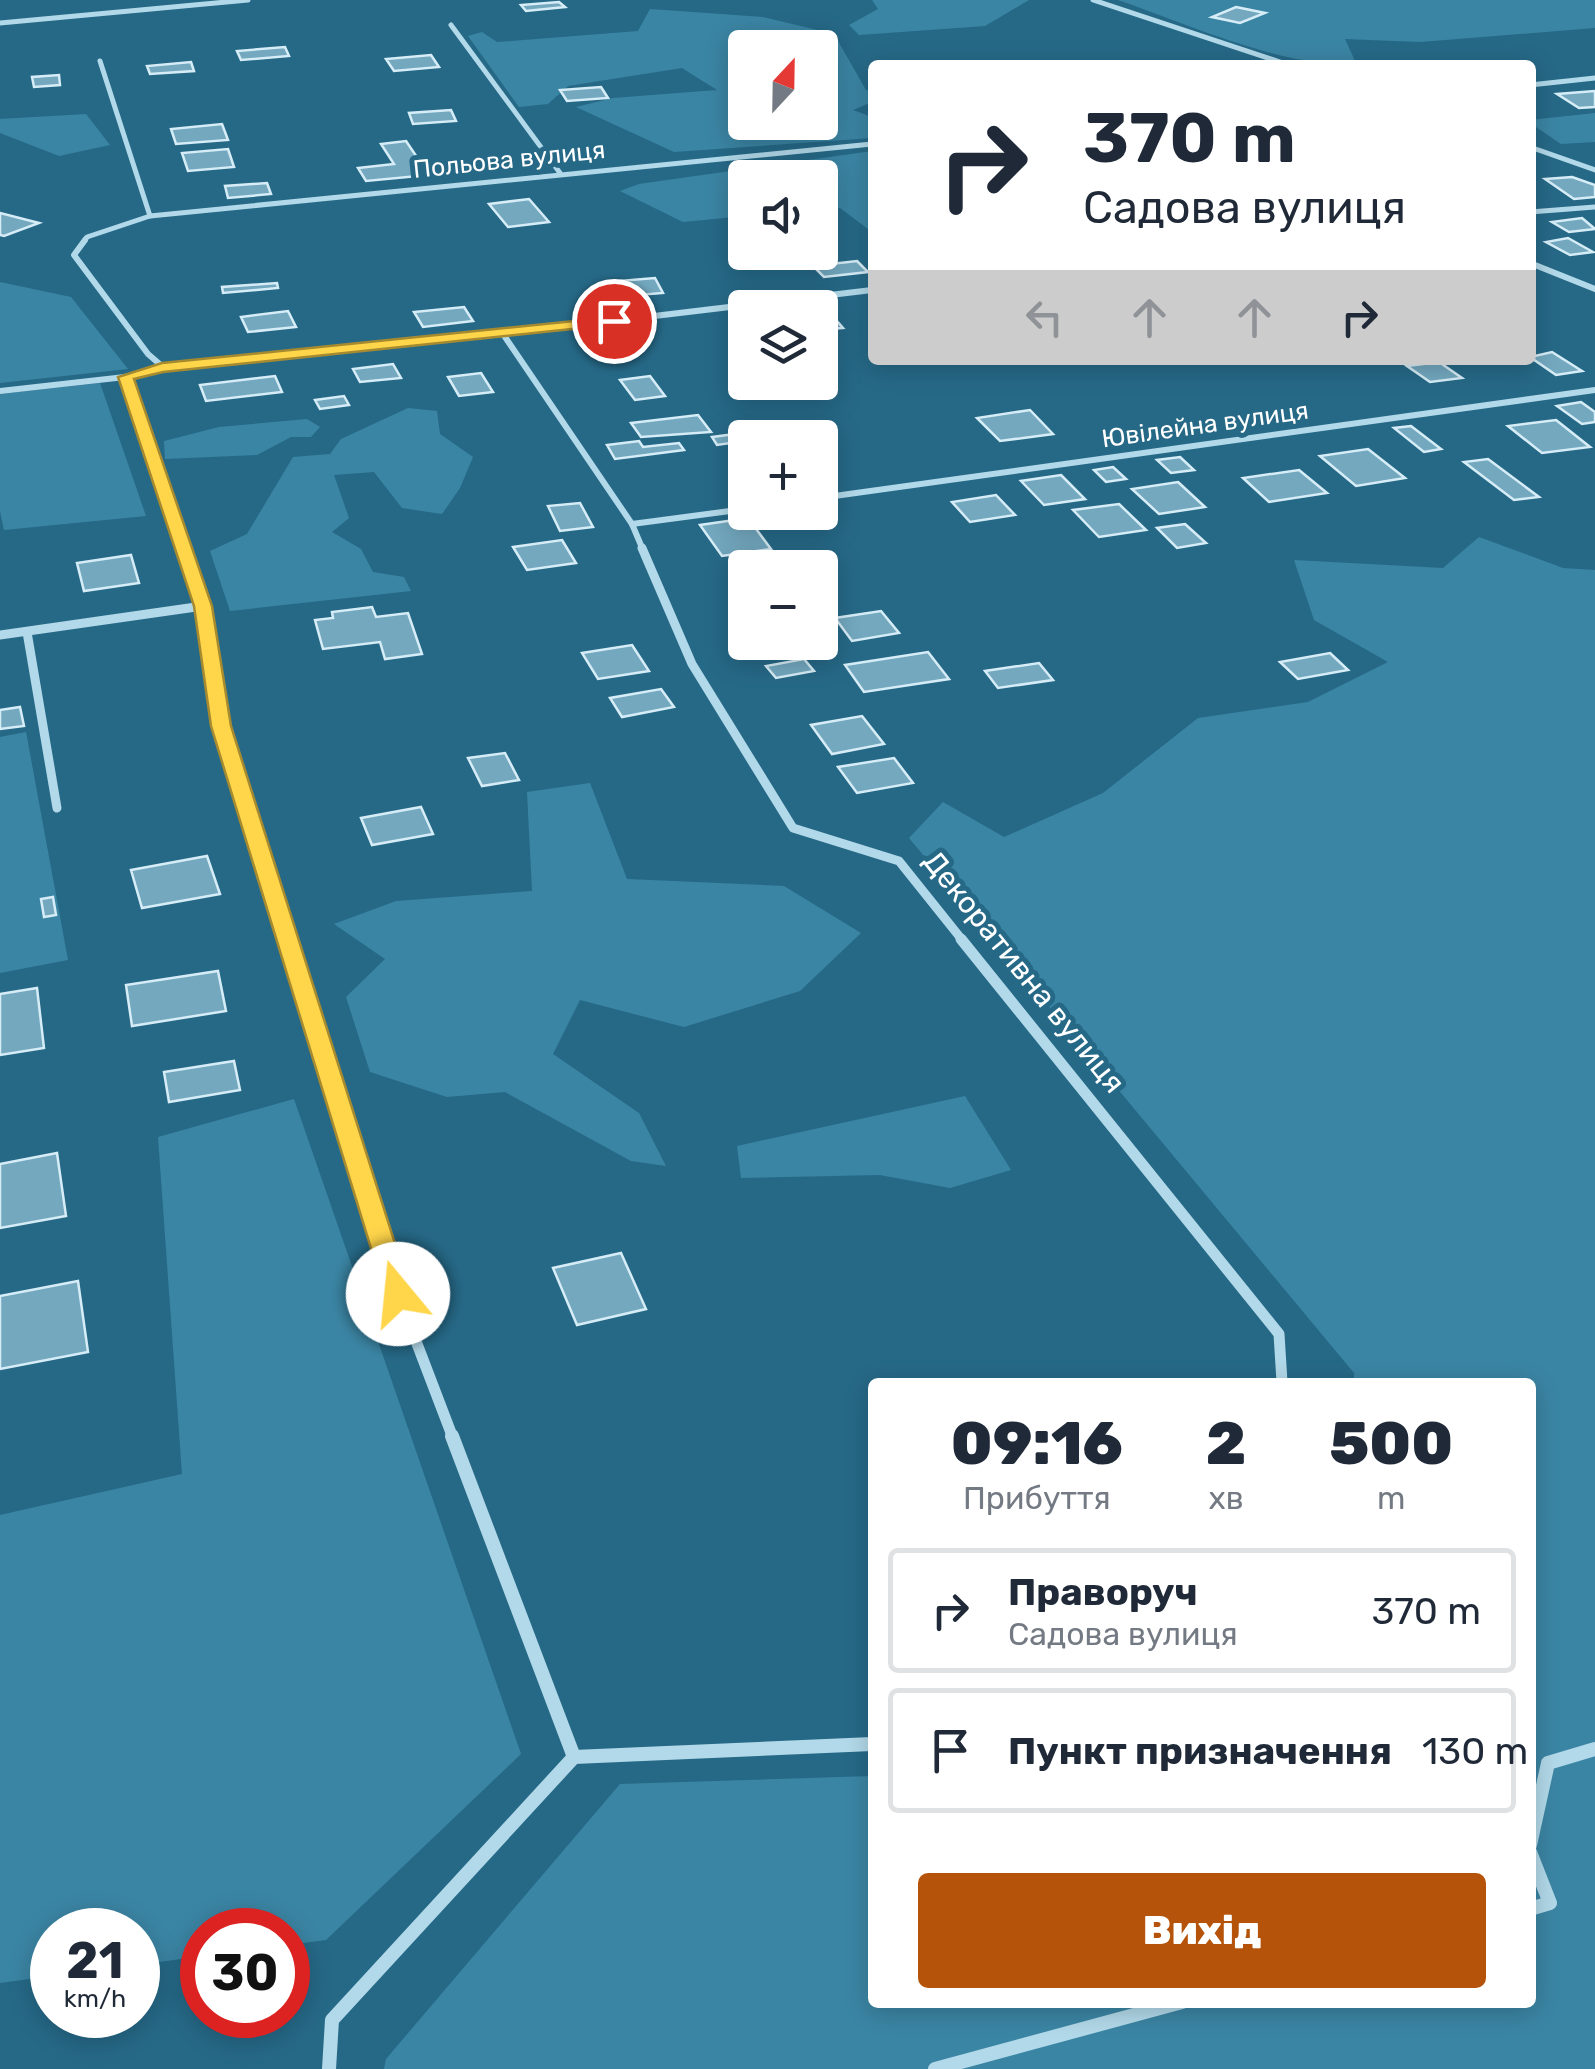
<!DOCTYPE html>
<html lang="uk">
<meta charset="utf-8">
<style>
body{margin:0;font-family:Rubik,sans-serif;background:#f2f2f3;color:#1f2937;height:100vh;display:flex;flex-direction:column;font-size:38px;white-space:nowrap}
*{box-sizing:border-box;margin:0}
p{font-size:32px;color:#747a83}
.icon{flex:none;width:55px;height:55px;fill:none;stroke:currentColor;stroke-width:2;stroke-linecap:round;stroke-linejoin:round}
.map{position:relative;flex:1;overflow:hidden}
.sheet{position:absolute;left:868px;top:1378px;width:668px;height:630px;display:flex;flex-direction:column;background:#fff;border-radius:10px;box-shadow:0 5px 25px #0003}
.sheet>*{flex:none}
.hud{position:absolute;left:868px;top:60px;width:668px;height:305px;border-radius:10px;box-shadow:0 5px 25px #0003;background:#fff;color:#1f2937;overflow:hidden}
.needle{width:65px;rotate:22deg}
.tools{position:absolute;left:728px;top:30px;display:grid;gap:20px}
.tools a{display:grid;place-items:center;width:110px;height:110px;border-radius:10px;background:#fff;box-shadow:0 5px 25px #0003;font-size:50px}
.speed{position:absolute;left:30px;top:1908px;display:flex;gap:20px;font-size:50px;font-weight:700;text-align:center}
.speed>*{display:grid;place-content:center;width:130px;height:130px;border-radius:50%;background:#fff;box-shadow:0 5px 25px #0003;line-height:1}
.speed small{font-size:25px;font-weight:400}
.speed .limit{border:15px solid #d22;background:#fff;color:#111}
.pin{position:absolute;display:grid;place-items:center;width:85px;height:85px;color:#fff;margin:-42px;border:5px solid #fff;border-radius:50%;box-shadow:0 2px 10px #0007}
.me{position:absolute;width:110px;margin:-55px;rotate:343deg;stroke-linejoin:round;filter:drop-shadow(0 0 8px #0008)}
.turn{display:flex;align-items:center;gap:35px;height:210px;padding:0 50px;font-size:45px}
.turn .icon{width:130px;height:130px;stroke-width:2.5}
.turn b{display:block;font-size:70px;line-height:85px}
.lanes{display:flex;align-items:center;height:95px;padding:0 50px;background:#0003;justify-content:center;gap:50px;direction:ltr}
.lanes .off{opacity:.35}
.eta{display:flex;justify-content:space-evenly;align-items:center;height:170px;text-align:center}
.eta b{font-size:60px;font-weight:800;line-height:70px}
.action{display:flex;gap:20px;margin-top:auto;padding:20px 50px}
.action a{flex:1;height:115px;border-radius:10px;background:#b45309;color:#fff;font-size:40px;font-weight:800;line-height:115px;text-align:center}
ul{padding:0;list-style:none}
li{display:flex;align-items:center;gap:30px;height:125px;margin:0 20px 15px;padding:0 30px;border:5px solid #e0e1e3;border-radius:10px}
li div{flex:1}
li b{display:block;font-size:38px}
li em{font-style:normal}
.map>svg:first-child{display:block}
.green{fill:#3b85a4;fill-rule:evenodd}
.building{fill:#73a8bf;stroke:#d6edf7;stroke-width:2.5}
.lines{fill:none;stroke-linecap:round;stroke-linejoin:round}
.minor-far4{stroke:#b2d9e9;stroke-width:5}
.minor-far3{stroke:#b2d9e9;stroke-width:6}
.minor-far2{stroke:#b2d9e9;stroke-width:9}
.minor-far1{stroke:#b2d9e9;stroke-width:11}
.minor{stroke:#b2d9e9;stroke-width:14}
.route{fill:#ffd54a;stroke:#a68a30;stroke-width:2.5}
.labels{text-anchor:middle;stroke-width:10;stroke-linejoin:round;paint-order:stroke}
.far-street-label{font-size:25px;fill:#fff;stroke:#266987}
.street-label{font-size:30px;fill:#fff;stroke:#266987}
</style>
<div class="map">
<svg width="1595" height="2069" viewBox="0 0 1595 2069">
<rect width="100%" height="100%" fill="#266987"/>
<g class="green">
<polygon points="872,0 1029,0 985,26 859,35 849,25 878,9"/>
<path d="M 1118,0 L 1595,0 L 1595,28 L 1420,42 L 1345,39 L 1355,61 C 1296,74 1178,20 1118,0 Z"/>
<path d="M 650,9 L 763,17 L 834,34 L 866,90 L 872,91 L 872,102 L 853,110 L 872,117 L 872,138 L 674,152 L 576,107 L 613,98 L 717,90 L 682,68 L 568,86 L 548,104 L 519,107 L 468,36 L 482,32 L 497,42 L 638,31 ZM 745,48 L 820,48 L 820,122 L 745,122 Z"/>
<polygon points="1595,113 1595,142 1561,144 1530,123 1530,120"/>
<polygon points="86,114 110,145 59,156 0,133 0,119"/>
<polygon points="872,151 872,232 840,208 820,209 820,178 745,178 745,216 683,222 620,191 639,184"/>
<polygon points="0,282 71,297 128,369 0,383"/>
<polygon points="100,383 146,516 4,530 0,511 0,394"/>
<polygon points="408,408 437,411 440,434 473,457 460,488 442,514 402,508 374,472 334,475 349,518 332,532 361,549 373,572 404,577 411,591 230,611 210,551 247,534 293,457 330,454 341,439"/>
<polygon points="307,419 320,427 311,437 291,437 257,455 165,459 164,441 219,427"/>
<polygon points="1479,537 1563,568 1595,570 1595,2069 384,2069 386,2059 620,1784 872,1776 872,2002 1530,2002 1530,1382 1354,1382 1354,1373 909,838 943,802 1004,837 1103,793 1198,718 1308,702 1388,662 1314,620 1294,560 1443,568"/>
<polygon points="26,732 68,960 0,973 0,737"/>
<polygon points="590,783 627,879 784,886 861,933 800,991 684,1027 580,1000 553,1054 639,1113 666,1166 631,1161 505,1092 447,1097 370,1072 346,997 385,959 334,924 396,901 532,891 527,792"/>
<polygon points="965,1096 1011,1170 950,1188 880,1175 741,1178 737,1146"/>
<polygon points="294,1099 521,1754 326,1940 288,1945 288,1930 202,1930 202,1956 138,1965 138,1930 52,1930 52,1976 0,1983 0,1515 182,1474 158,1137"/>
</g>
<g class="building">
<polygon points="559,2 565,7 526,11 521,5"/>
<polygon points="1236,7 1265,13 1240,23 1212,17"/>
<polygon points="285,47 289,56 241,60 237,51"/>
<polygon points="431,55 439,67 394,71 386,59"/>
<polygon points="191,62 194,71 150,74 147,66"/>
<polygon points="59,75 60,85 34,87 32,77"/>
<polygon points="601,87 608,98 567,101 560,90"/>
<polygon points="1595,91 1595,107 1579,108 1557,94"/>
<polygon points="451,110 456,121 413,124 409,113"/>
<polygon points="222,124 228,140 176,144 171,129"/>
<polygon points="406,141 429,175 366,181 358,168 394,164 381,144"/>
<polygon points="228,149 234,167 188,171 182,153"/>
<polygon points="1572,177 1595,185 1595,197 1574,199 1545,179"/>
<polygon points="267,183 271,194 228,198 225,186"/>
<polygon points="529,199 549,222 508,227 489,204"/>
<polygon points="0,213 39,223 4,236 0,235"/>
<polygon points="1582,218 1595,229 1569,232 1552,222"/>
<polygon points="1568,238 1593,252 1570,255 1546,242"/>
<polygon points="857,261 868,272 824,277 813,266"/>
<polygon points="655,278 663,293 614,297 606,282"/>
<polygon points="277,283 278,288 223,293 222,287"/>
<polygon points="464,307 473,321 423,327 414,312"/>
<polygon points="288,311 296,327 248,332 241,317"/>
<polygon points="830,313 843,328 820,330 820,314"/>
<polygon points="1552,352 1582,371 1556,375 1530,357"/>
<polygon points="1439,362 1462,378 1430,382 1407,366"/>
<polygon points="393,364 401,378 360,382 353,369"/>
<polygon points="481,373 493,392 459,396 448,377"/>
<polygon points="275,376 282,392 206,401 200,385"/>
<polygon points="650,376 665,396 635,400 620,380"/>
<polygon points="344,396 349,405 320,409 315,400"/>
<polygon points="1581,402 1595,412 1595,422 1582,424 1557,406"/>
<polygon points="1030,410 1053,434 1000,441 977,418"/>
<polygon points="698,415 711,432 641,437 631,423"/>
<polygon points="1556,420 1590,447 1542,453 1508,426"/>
<polygon points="1411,426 1441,449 1424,452 1394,428"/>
<polygon points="743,433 745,441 717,445 712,437"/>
<polygon points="639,441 643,447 679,443 684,450 615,459 607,445"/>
<polygon points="1368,449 1405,478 1356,486 1320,456"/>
<polygon points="1180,457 1194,470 1171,473 1157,460"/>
<polygon points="1488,459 1539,497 1514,500 1464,462"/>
<polygon points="1113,467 1126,479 1106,482 1094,470"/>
<polygon points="1299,470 1327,493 1269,502 1243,478"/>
<polygon points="1061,475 1085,499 1044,505 1021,481"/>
<polygon points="1178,482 1205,507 1159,514 1132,489"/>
<polygon points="996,495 1015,515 970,522 952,502"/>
<polygon points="580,503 593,527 560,531 548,506"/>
<polygon points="1119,504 1146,530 1099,537 1073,510"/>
<polygon points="748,518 771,549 722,556 700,525"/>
<polygon points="1185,524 1206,543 1177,548 1157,528"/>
<polygon points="562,540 576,563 527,570 513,547"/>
<polygon points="131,555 139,583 84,591 77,563"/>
<polygon points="372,607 376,617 408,613 422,654 385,659 380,642 323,649 315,620 333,618 332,612"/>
<polygon points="881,611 899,633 852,641 835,618"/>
<polygon points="632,645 649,671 598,679 582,653"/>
<polygon points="928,652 949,679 864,692 845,665"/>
<polygon points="1330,653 1348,670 1298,679 1280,662"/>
<polygon points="804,659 814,671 776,678 766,666"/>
<polygon points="1039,663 1053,680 998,688 985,671"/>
<polygon points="661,689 674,707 622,717 610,698"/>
<polygon points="20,707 24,726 0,729 0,710"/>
<polygon points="862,716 884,744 832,754 811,725"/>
<polygon points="505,753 519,780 482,786 468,758"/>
<polygon points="894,758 913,783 857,793 838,767"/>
<polygon points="421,807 433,834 372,845 361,818"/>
<polygon points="207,856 220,894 142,908 131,870"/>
<polygon points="53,897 56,915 44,917 41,899"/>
<polygon points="218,971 226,1011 132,1026 126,985"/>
<polygon points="37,988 44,1048 0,1055 0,994"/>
<polygon points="234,1061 240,1090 169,1102 164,1072"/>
<polygon points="57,1153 66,1216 0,1228 0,1164"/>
<polygon points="621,1253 646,1309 577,1325 553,1268"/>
<polygon points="78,1281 88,1352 0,1369 0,1296"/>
</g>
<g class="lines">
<g class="minor-far4">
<polyline points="1093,0 1289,65"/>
<polyline points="0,23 248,0"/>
<polyline points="451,25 560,173"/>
<polyline points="1530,85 1595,78"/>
<polyline points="1530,147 1595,170"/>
<polyline points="1530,212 1595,207"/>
<polyline points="150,216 872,144"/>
<polyline points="83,243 87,237 150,216 100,61"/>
</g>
<g class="minor-far3">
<polyline points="85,240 74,255 148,354 163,367"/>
<polyline points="1530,263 1595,289"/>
<polyline points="503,334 632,524 643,550"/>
<polyline points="125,377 184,550"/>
<polyline points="0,391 125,377 163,367 503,334 872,290"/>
<polyline points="820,498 1595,390"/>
<polyline points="632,524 745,509"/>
</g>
<g class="minor-far2">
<polyline points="183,548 203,606 221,726 288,941"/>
<polyline points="642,548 692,664 793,828 899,861 963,941"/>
<polyline points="27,632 57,808"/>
<polyline points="0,635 203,606"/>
</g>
<g class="minor-far1">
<polyline points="287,939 398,1294 453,1438"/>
<polyline points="961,939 1279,1334 1282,1382"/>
</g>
<g class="minor">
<polyline points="574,1757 872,1744"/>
<polyline points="1530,1845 1548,1763 1595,1749"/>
<polyline points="1530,1852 1550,1903 1530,1909"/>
<polyline points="329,2069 332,2020 574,1757 452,1436"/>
<polyline points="935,2069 1182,2002"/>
</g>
</g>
<polygon class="route" points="614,317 621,321 619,324 163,372 134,379 212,606 231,726 411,1294 398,1303 385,1294 211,726 194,606 118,377 162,363"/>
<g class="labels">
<g class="far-street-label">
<text transform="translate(509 159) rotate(-6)" y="9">Польова вулиця</text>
<text transform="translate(1205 424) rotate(-8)" y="9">Ювілейна вулиця</text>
</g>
<g class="street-label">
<text transform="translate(1024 972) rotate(51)" y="10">Декоративна вулиця</text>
</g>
</g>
</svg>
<div class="tools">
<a><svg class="needle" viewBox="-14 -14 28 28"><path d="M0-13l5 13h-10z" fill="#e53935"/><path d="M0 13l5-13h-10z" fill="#747a83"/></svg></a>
<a><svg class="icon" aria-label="sound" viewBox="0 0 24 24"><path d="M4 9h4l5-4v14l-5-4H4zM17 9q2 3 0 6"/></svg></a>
<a><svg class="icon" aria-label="layers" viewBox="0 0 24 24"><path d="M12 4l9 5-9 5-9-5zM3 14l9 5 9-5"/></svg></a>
<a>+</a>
<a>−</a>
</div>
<div class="speed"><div>21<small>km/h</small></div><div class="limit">30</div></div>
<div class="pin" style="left:614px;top:321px;background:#d93025"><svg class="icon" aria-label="arrive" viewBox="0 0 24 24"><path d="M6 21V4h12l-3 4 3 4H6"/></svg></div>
<svg class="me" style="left:398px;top:1294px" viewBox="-20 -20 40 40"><circle r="19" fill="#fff"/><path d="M0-13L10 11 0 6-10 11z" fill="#ffd54a"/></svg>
<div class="hud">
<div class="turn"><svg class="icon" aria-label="right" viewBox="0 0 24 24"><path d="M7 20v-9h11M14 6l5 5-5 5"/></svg><div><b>370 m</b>Садова вулиця</div></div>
<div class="lanes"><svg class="icon off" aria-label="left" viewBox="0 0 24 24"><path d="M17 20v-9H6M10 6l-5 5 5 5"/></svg><svg class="icon off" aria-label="ahead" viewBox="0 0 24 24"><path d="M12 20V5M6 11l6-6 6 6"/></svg><svg class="icon off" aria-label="ahead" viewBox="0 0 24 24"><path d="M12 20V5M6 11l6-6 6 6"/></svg><svg class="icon" aria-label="right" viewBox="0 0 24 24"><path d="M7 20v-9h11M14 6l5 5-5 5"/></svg></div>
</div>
<section class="sheet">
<div class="eta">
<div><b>09:16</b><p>Прибуття</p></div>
<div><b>2</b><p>хв</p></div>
<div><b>500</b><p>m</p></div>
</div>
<ul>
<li><svg class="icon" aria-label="right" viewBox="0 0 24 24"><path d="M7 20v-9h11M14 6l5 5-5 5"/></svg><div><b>Праворуч</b><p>Садова вулиця</p></div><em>370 m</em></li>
<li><svg class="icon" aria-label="arrive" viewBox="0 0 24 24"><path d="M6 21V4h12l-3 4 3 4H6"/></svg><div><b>Пункт призначення</b></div><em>130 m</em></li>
</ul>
<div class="action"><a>Вихід</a></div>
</section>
</div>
